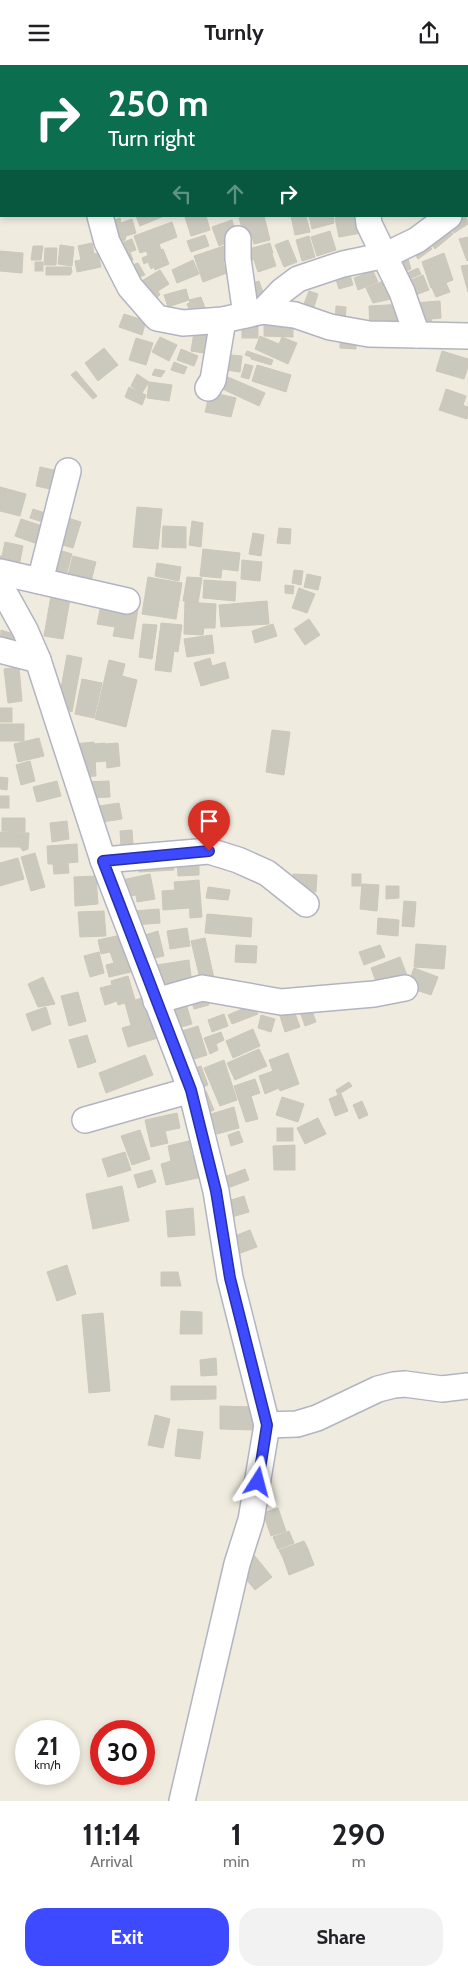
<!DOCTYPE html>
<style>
body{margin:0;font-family:Cabin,sans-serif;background:#f2f2f2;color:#202124;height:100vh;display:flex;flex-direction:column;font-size:19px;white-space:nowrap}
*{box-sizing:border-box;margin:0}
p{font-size:16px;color:#757577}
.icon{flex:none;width:28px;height:28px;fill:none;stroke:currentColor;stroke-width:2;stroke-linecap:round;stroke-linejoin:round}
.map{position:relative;height:1736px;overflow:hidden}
.panel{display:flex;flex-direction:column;background:#fff;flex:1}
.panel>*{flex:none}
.guide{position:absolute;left:0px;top:0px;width:469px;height:152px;box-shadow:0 2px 8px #0003;background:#0b6e4f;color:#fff;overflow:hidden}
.speed{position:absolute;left:15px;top:1655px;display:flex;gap:10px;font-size:25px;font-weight:700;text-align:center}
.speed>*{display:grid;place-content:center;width:65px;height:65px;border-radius:50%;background:#fff;box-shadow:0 2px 8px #0003;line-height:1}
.speed small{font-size:12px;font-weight:400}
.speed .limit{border:8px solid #d22;background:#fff;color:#111}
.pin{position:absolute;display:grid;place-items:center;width:42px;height:42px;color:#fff;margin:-51px -21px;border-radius:50% 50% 50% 0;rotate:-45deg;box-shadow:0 0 5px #0007}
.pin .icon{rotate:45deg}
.me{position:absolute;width:55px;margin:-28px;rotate:9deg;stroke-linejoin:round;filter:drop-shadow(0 0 4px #0008)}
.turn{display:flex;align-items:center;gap:18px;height:105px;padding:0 25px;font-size:22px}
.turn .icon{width:65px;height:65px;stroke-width:2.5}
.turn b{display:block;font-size:35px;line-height:42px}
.lanes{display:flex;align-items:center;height:48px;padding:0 25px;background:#0003;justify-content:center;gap:25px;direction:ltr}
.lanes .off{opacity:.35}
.eta{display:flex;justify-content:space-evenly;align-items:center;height:85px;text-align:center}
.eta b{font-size:30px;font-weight:800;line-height:35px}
.primary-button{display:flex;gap:10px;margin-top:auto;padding:10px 25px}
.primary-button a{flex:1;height:58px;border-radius:20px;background:#3d4aff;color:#fff;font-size:20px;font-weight:800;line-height:58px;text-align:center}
.primary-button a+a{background:#f2f2f2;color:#202124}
header{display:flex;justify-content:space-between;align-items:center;height:65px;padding:0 25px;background:#fff;font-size:22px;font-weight:800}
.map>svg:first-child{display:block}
.building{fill:#cbc9be;stroke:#ccc7b8}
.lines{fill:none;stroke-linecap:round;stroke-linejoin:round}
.minor-casing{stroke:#b3b4c2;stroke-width:28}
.minor{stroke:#fff;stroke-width:25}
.route-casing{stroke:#2830a6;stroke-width:12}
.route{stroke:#3d4aff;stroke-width:9}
</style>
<header><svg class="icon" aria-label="menu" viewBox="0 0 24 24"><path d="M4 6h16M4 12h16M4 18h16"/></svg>Turnly<svg class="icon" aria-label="share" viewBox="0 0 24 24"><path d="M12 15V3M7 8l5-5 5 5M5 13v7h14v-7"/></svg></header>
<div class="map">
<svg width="468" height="1736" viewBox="0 0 468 1736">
<rect width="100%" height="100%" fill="#f0ebdf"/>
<g class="building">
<polygon points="0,0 23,0 1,1 1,33"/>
<polygon points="136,151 164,151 140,161"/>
<polygon points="206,151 210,165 191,171 185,152"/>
<polygon points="244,151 264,151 270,175 254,179 251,168 244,170 239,153"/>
<polygon points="291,151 306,151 310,167 295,170"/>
<polygon points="309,151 333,151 334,158 312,164"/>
<polygon points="343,151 364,151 367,167 339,172 335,153"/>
<polygon points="455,151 466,151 468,159 454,168 446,156"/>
<polygon points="120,153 121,158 132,154 136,168 126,171 125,175 113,179 106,158"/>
<polygon points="232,155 235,165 234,175 219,181 212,162"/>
<polygon points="172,157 177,172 159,179 161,185 148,190 146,186 140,188 134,171"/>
<polygon points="444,158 453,169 435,184 425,172"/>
<polygon points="330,166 336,185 317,191 311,172"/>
<polygon points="205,170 209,181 191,187 187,176"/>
<polygon points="309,171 315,192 302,196 296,175"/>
<polygon points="468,172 468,195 467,196 459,174"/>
<polygon points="132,174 136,185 130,187 133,195 120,200 113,181"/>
<polygon points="424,174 432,184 418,194 411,183"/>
<polygon points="288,175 297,197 284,202 275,180"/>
<polygon points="92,178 94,189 98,188 101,202 77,207 75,196 81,195 78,181"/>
<polygon points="270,178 273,188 252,195 249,184"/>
<polygon points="60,180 74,182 72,201 58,199"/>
<polygon points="227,180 232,194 223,197 227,208 203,217 194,191"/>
<polygon points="33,181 43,181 41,195 31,195"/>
<polygon points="45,183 57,183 56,200 44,200"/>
<polygon points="163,184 169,199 155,205 154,202 151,204 148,197 144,199 142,193"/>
<polygon points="0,186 23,188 22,208 0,206"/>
<polygon points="406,187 411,204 396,210 390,193"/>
<polygon points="444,188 453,215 431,223 422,197"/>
<polygon points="272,189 276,201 258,207 254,195"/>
<polygon points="193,195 199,209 177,218 172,205"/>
<rect x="35" y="197" width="8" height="9"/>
<polygon points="138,198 145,210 134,214 132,200"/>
<polygon points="468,200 468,227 461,201"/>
<polygon points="46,202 71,202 72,207 70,210 46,210"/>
<polygon points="348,203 353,220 339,224 334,208"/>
<polygon points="418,203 421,209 401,218 398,212"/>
<polygon points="160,205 169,219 158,226 160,230 146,239 135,220"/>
<polygon points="373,206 378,217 358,225 354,213"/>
<polygon points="423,210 429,225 407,233 402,219"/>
<polygon points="389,214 396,233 373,238 366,223"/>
<polygon points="259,216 266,236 252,240 246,220"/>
<polygon points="446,218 450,227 436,232 432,223"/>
<polygon points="186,224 189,235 168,242 164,230"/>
<polygon points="309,226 318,229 314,242 304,239"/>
<polygon points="201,232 206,246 190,246 187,239 190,238 189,235"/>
<polygon points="440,236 441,253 431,254 432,258 419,259 412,238"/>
<polygon points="405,239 406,264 370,266 369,241"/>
<polygon points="336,241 346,242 345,259 335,258"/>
<polygon points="124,249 146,256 142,270 119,262"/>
<rect x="242" y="251" width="16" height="22"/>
<polygon points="264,259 293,262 293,272 264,271"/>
<polygon points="195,261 215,264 210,289 191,286"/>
<polygon points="260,271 279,279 282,272 297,278 288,299 255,284"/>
<polygon points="160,272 177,280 169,296 152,287"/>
<polygon points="136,273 153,278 146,300 129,295"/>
<polygon points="340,276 356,277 356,284 340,283"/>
<polygon points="104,283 118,300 98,316 85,298"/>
<polygon points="181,284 198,291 194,301 177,295"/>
<polygon points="247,286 273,295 271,300 251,294 251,292 245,290"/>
<polygon points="442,286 468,294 468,302 464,314 436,306"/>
<polygon points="221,289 242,291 240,307 219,304"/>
<polygon points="174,297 187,302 184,309 171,305"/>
<polygon points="245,299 253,301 249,314 241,312"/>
<polygon points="257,300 291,310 286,327 252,316"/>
<polygon points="155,304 165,306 161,312 152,310"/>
<polygon points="76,306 97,331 93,334 71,310"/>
<polygon points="137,309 149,317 142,328 131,321"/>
<polygon points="221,309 265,328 259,341 216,321"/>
<polygon points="149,317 172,320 169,336 147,333"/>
<polygon points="129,322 146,330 142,340 125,332"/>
<polygon points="446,324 466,331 463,340 443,334"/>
<polygon points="210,327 236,333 231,352 205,347"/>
<polygon points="443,334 468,342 467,354 439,345"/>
<polygon points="40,402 54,405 50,424 36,421"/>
<polygon points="0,422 26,429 20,451 0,446"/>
<polygon points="137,442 162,444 158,484 133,482"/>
<polygon points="33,444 51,450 49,459 30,453"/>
<polygon points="61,451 81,457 73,483 52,477"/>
<polygon points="21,454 49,463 43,481 15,471"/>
<polygon points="192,456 203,458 201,482 189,480"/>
<polygon points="163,461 186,462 186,483 162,482"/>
<polygon points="279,463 291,464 290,479 277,478"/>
<polygon points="253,468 264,470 261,491 249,489"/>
<polygon points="5,477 23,481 18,506 0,499 0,491 2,491"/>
<polygon points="52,483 72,489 64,518 44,513"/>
<polygon points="203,484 240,488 238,506 222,504 221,513 200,511"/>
<polygon points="73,491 96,497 91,516 68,510"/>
<polygon points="242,495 262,497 260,516 241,514"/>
<polygon points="157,498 181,502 179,516 155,511"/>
<polygon points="294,505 303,506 301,520 292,518"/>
<polygon points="307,509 321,512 318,525 304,522"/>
<polygon points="148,512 182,518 176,554 142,549"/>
<polygon points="187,512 202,513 198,538 183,536"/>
<polygon points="204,515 236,517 235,536 203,533"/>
<polygon points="285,520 294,521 293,529 285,528"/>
<polygon points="299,523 315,529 307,548 292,543"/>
<polygon points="51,531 70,534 63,574 44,571"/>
<polygon points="267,536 269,559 221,562 219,540"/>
<polygon points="185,537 216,539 215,563 204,563 203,570 184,569"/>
<polygon points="101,540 118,541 138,544 133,574 113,571 115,562 97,559"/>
<polygon points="309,554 320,570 305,580 294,564"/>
<polygon points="161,558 182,560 178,587 174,586 171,607 155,605"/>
<polygon points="143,559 157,560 152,594 139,592"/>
<polygon points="273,559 277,571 255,578 252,566"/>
<polygon points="1,565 17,570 11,587 0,583"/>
<polygon points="212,570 214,588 187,592 184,574"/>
<polygon points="67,590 82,593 72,647 58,640"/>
<polygon points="210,593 212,601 225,597 229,613 201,621 194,598"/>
<polygon points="109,595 125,599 122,611 137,615 126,662 95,654"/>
<polygon points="19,602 22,636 8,638 4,604"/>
<polygon points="82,614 102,618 94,653 75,649"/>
<rect x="0" y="643" width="12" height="14"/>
<rect x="0" y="659" width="24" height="17"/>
<polygon points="272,665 290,667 284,710 266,707"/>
<polygon points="39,673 44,691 18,697 14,679"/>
<polygon points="94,677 96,711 81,712 73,679"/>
<polygon points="105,678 106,696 95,697 94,679"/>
<polygon points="118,678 120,701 107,703 105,679"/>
<polygon points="30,696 35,716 21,720 16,700"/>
<polygon points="0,712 8,713 7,725 0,724"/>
<polygon points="57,716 61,731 37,737 33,722"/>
<polygon points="109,716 110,732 86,733 86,717"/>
<rect x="0" y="731" width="9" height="12"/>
<polygon points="119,738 122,754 95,758 93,742"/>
<polygon points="2,753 25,753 25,767 2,766"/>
<polygon points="67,756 69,774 52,777 50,758"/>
<polygon points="132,765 133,780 121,781 120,766"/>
<polygon points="0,767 29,768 28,784 23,786 20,782 0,782"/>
<polygon points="77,779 78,797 68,798 69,808 54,809 53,799 48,799 47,781"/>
<polygon points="35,788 45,822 31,826 21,792"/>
<polygon points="173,791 174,805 139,807 138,794"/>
<polygon points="18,793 24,814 0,821 0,798"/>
<polygon points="199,795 199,810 178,811 177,796"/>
<polygon points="150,809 155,834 137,837 136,830 125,832 122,815"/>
<polygon points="293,809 317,810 316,827 292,825"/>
<rect x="352" y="809" width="9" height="12"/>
<polygon points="96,811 98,839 75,841 74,812"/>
<polygon points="199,815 202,852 190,853 188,816"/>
<polygon points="188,816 189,843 163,845 162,826 175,825 174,817"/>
<polygon points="362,819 379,820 377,846 360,844"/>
<polygon points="386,821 399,821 399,833 386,834"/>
<polygon points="208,822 230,825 228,835 206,833"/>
<polygon points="404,836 416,837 414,862 402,861"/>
<polygon points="159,844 160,858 134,860 134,846"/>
<polygon points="104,846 106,871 80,872 78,847"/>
<polygon points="207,849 252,853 251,872 205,868"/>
<polygon points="378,853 399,855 398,871 377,869"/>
<polygon points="187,863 190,881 170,884 167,866"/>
<polygon points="158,866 164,891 150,894 145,870"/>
<polygon points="126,869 139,902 130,906 131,907 109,912 106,900 114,898 110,887 101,889 98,875"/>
<polygon points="205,873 215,918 202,922 191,876"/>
<polygon points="416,879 446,881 444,904 414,902"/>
<polygon points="236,880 257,881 256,898 235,897"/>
<polygon points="380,880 385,892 364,900 359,887"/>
<polygon points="99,887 104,908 90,912 84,891"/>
<polygon points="400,892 408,913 379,925 371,903"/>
<polygon points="189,895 192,920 160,924 157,900"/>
<polygon points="414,903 438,912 431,930 407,922"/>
<polygon points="128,911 135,935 118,940 117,936 105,940 100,923 112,920 111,916"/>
<polygon points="43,912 55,939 38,942 28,919"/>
<polygon points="78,927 86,956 69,961 61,931"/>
<polygon points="205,927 209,940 194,944 190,931"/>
<polygon points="142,933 149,955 131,960 125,938"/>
<polygon points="185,935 192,959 178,963 170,939"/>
<polygon points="309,937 316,957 305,961 298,941"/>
<polygon points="254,939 258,949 232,959 228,950"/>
<polygon points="46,942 51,959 32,966 26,949"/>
<polygon points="293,943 300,962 285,967 279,948"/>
<polygon points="224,949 228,961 212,967 208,955"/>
<polygon points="261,950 275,954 271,967 258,963"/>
<polygon points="156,953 161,972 128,982 122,963"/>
<polygon points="198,961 207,990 191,995 172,969"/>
<polygon points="253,964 260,981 233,993 226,976"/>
<polygon points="221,967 224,975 216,979 218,985 210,989 204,973"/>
<polygon points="87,970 96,997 78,1003 69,975"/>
<polygon points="259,984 267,1001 235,1015 227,998"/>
<polygon points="288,988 299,1019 280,1026 269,995"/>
<polygon points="145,990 153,1010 106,1028 99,1008"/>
<polygon points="224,995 237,1035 220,1041 204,1003"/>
<polygon points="201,1001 208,1020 194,1025 187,1006"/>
<polygon points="273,1006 279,1023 265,1029 259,1011"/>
<polygon points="255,1014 260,1028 251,1031 258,1054 246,1057 234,1021"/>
<polygon points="349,1017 352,1021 338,1030 336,1025"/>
<polygon points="206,1026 214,1045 204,1049 196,1030"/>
<polygon points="341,1029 348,1046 335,1051 329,1034"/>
<polygon points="282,1032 304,1039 298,1057 276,1050"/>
<polygon points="362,1036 368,1050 359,1054 353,1040"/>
<polygon points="234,1042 239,1063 217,1069 211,1049"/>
<polygon points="177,1048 180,1063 165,1066 168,1078 151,1082 145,1055"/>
<polygon points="318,1053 326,1069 305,1079 297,1063"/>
<rect x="277" y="1063" width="16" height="13"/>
<polygon points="140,1065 150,1094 132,1100 121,1071"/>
<polygon points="239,1066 243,1077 231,1081 228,1070"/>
<polygon points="189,1076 192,1091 197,1090 202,1112 166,1120 161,1099 171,1096 168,1081"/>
<polygon points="295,1080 295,1105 274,1105 273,1081"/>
<polygon points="125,1087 131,1105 108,1112 102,1094"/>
<polygon points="245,1104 249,1115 228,1123 224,1112"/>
<polygon points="152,1105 156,1117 138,1123 134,1110"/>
<polygon points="122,1121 129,1156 93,1164 86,1129"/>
<polygon points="244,1131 249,1147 232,1152 228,1136"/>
<polygon points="193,1143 195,1170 168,1172 166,1146"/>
<polygon points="250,1165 257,1182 238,1189 232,1172"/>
<polygon points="67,1200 76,1229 57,1236 47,1207"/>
<polygon points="161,1207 178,1207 181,1221 161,1221"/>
<polygon points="181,1246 202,1247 202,1269 180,1269"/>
<polygon points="103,1248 110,1326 89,1328 82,1250"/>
<polygon points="216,1293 217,1310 201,1311 200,1295"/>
<polygon points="171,1321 216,1321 216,1334 171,1335"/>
<polygon points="220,1341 255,1342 254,1365 220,1364"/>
<polygon points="155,1350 170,1354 163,1383 148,1380"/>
<polygon points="178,1364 203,1367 200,1394 175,1391"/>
<polygon points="278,1443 286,1466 271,1471 263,1448"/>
<polygon points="289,1466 294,1478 278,1484 273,1472"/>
<polygon points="304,1476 308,1484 283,1493 279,1485"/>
<polygon points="308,1484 314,1500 289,1510 283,1493"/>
<polygon points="254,1490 272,1512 255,1525 237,1503"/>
</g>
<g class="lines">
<defs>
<g id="minor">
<polyline points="0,105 1,105"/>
<polyline points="100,151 107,177 130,222 157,253 183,258 223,255 263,246 295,250 330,262 369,269 468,271"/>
<polyline points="368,151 369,159 402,227 417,270"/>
<polyline points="238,174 238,194 246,250"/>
<polyline points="263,246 282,226 298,214 343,199 386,190 417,175 449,151"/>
<polyline points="208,323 213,315 223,255"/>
<polyline points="0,507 127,536"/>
<polyline points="40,516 68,406"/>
<polyline points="0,520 25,565 38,595 103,795 191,1025 216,1126 230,1213 267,1360 251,1455 237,1499 182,1736"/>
<polyline points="0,585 38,595"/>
<polyline points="103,795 209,786 238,795 267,808 306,839"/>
<polyline points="156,936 202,923 281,937 374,929 405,923"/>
<polyline points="85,1055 191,1025"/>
<polyline points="267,1360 297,1359 317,1353 378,1324 394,1320 405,1319 442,1324 468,1321"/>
</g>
</defs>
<use href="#minor" class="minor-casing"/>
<use href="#minor" class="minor"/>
</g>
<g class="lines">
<defs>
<polyline id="route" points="209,786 103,796 191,1025 216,1126 230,1213 267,1360 258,1417"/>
</defs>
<use href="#route" class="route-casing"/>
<use href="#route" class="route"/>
</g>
</svg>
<div class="speed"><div>21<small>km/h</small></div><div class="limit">30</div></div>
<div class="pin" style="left:209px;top:786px;background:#d93025"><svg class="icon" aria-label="arrive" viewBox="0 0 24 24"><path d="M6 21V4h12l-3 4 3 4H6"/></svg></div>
<svg class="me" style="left:258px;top:1417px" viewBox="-20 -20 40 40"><path d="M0-17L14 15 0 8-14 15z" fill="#3d4aff" stroke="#fff" stroke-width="4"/></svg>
<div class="guide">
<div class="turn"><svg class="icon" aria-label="right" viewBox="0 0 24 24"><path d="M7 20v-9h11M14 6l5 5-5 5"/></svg><div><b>250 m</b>Turn right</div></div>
<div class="lanes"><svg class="icon off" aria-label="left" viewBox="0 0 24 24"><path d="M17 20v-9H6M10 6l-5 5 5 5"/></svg><svg class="icon off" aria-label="ahead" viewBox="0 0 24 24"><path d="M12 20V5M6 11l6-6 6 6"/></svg><svg class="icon" aria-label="right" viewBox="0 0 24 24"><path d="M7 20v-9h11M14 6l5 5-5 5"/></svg></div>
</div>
</div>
<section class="panel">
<div class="eta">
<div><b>11:14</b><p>Arrival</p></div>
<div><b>1</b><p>min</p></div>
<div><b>290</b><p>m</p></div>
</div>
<div class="primary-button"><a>Exit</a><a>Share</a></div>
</section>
